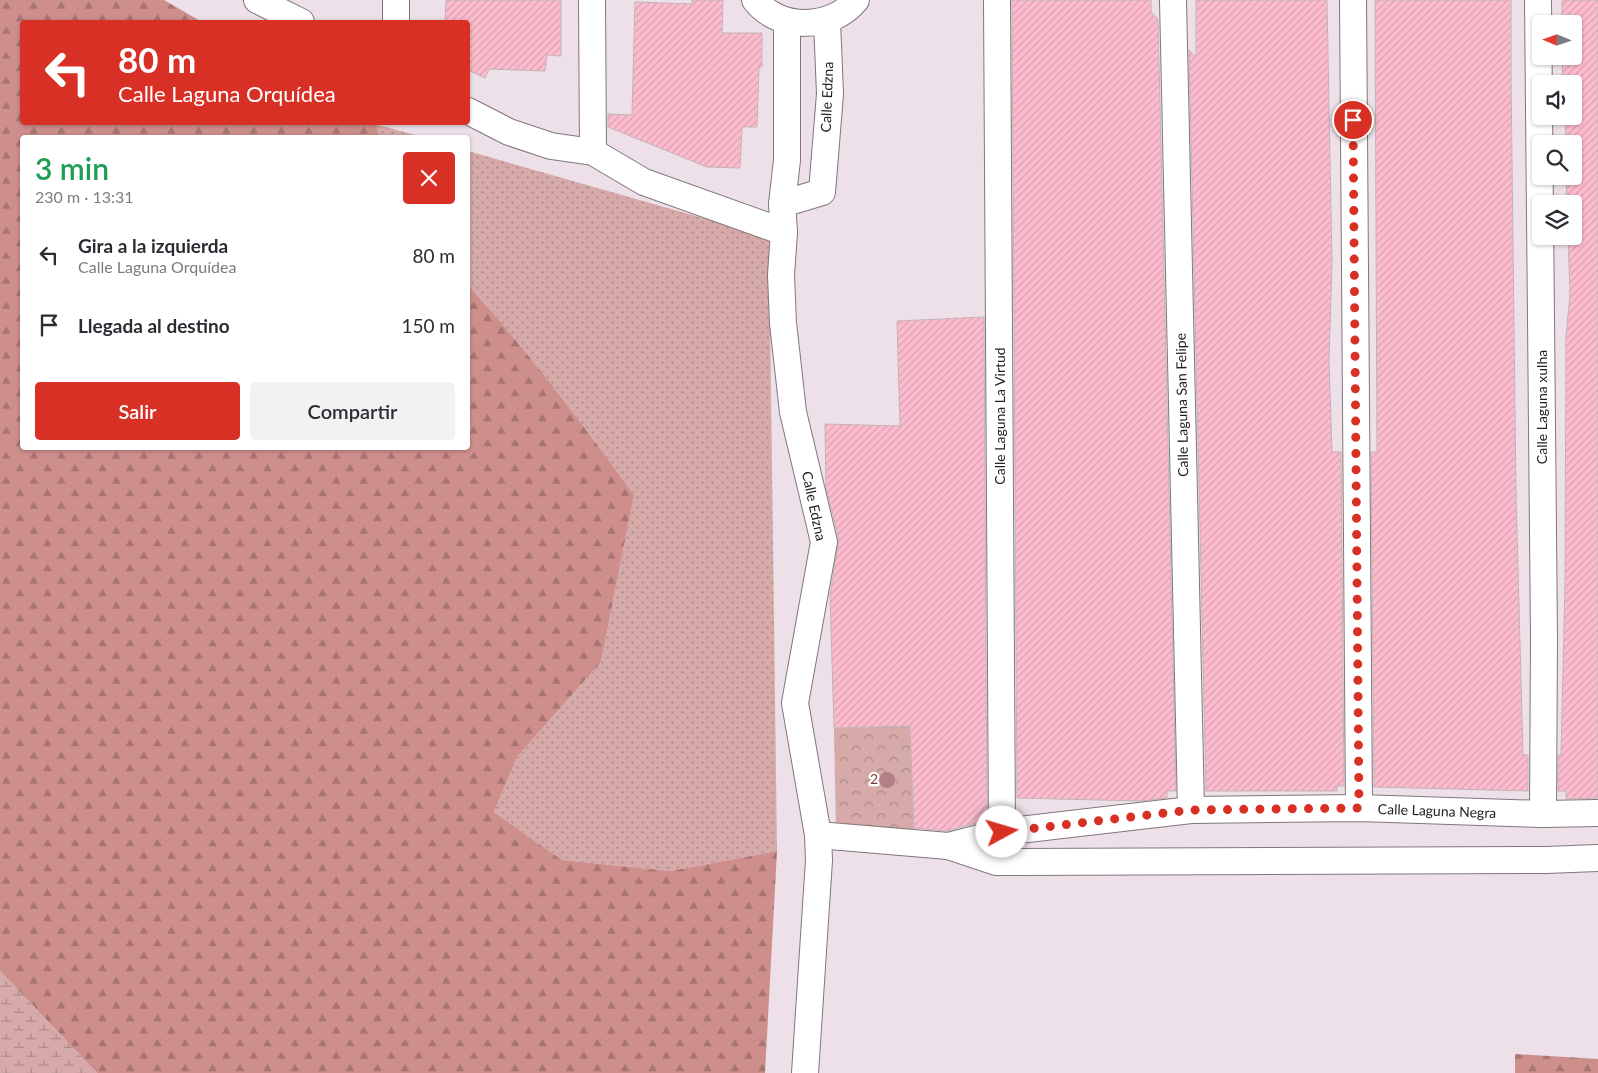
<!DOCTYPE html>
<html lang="es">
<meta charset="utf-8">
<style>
body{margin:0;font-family:Lato,sans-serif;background:#f2f2f3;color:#2b2b33;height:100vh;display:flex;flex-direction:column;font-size:19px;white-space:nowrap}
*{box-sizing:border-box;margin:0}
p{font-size:16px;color:#7c7c81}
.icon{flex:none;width:28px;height:28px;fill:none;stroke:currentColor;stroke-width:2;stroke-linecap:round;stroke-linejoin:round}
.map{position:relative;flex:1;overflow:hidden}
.panel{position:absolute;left:20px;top:135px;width:450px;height:315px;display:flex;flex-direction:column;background:#fff;border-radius:5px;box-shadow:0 1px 4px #0004}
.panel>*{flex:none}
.guide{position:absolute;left:20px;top:20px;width:450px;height:105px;border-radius:5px;box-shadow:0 1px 4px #0004;background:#d93025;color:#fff;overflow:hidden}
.needle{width:32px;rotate:272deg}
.buttons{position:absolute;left:1532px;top:15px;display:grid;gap:10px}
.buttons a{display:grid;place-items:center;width:50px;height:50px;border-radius:5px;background:#fff;box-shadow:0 1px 4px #0004;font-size:25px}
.pin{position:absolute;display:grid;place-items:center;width:42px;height:42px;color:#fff;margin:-21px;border:2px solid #fff;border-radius:50%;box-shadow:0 1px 5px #0007}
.me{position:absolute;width:55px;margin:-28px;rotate:84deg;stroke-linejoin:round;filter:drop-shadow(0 0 4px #0008)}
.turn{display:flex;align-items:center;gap:18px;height:105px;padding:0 15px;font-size:22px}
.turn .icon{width:65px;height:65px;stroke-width:2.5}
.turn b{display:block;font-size:35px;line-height:42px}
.round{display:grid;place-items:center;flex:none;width:52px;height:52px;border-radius:5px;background:#f2f2f3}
.head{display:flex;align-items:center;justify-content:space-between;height:85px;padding:0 15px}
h1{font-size:30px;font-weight:600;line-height:38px;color:#1e9e55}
.action{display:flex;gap:10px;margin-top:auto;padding:10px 15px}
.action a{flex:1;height:58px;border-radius:5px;background:#d93025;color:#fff;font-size:20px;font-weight:600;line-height:58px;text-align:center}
.action a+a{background:#f2f2f3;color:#2b2b33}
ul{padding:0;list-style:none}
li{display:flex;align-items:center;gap:15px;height:70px;padding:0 15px}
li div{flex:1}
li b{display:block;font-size:19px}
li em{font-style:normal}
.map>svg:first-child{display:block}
.grass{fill:url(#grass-dots)}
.forest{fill:url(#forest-firs)}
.wetland{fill:url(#wetland-marsh)}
.park{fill:url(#park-crowns)}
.building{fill:url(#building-hatch);stroke:#c2b4b7}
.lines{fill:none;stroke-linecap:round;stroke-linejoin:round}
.street-casing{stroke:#82767d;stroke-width:28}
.street{stroke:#fff;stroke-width:26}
.tree{fill:#b28186}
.route{stroke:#d93025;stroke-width:9;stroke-dasharray:0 16.2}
.labels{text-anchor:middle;stroke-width:4.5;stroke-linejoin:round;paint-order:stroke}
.street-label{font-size:14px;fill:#252023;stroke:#fff}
.park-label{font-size:14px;fill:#813435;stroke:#fff}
</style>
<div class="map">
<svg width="1598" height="1073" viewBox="0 0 1598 1073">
<defs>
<pattern id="grass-dots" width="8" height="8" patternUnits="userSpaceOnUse" patternTransform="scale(1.25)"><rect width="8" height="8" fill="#d5aaa8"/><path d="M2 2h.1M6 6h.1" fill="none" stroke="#ad8a88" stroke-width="1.8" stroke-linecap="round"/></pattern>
<pattern id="forest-firs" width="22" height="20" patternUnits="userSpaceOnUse" patternTransform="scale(1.25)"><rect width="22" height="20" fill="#ce8f8c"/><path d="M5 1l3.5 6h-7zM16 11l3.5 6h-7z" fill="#a77472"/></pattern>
<pattern id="wetland-marsh" width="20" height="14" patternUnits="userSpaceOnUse" patternTransform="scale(1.25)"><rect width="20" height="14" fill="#d5aaa8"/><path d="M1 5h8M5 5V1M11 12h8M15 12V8" fill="none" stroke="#ad8a88"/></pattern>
<pattern id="park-crowns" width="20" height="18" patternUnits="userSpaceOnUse" patternTransform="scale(1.25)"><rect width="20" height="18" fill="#d5aaa8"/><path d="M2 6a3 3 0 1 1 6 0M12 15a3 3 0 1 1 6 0" fill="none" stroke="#ad8a88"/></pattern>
<pattern id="building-hatch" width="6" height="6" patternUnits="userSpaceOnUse" patternTransform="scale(1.25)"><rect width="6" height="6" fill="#fdbcce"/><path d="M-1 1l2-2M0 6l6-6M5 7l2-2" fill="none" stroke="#d9a1b1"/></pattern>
</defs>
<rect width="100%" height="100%" fill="#ede0e8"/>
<g class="grass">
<polygon points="375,124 422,137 380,137"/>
<path d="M 468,151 L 769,237 L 777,851 L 670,871 L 562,860 L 494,812 L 517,757 L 601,662 L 634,495 C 581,422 528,351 468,285 Z"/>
</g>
<g class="forest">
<path d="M 0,0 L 164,0 L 202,22 L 22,22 L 22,122 L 373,122 L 375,124 L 380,137 L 22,138 L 22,448 L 468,448 L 468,285 C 528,351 581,422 634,495 L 601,662 L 517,757 L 494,812 L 562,860 L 670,871 L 777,851 L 765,1073 L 97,1073 L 0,971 Z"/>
<polygon points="1515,1054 1598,1059 1598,1073 1515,1073"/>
</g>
<polygon class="wetland" points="0,971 97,1073 0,1073"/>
<polygon class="park" points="910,726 914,832 836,830 834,728"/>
<g class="building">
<polygon points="446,0 561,0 561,56 547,55 545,71 489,69 485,78 468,70 468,22 445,22"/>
<polygon points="692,0 723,0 722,33 762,33 762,67 759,67 757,127 742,127 740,168 707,167 608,127 608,114 632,115 635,2 692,4"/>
<polygon points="1012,0 1151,0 1151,12 1158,19 1176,791 1167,791 1167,798 1142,801 1017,798"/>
<polygon points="1196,0 1327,0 1332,262 1329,361 1332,452 1341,452 1344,786 1337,786 1337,791 1206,791 1189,50 1196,57"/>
<polygon points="1375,0 1511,0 1511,75 1516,494 1523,755 1528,755 1528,791 1374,787 1371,452 1377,452"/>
<polygon points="1562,0 1598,0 1598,798 1566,799 1566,791 1558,791 1558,755 1561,755 1565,584 1566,336 1570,294 1568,236 1574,236 1574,204 1567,204 1566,176 1574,176 1574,144 1566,144 1565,116 1574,116 1574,84 1563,84 1562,57 1574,56 1574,24 1562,24"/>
<polygon points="984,317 987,820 947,831 914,828 910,726 834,728 830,595 839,539 826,487 825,424 900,426 897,321"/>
</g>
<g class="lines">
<defs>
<g id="street">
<polyline points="257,0 301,22"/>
<polyline points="396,0 396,22"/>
<polyline points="592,0 593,152"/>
<path d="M 755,0 C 779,31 832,30 856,0"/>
<polyline points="997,0 1002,832"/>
<polyline points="1173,0 1191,810"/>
<polyline points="1353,0 1359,808"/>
<polyline points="1538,0 1544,639 1543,814"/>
<polyline points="787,22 787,160 782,204 784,232 781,275 783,323 793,412 824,542 795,703 818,835 819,860 805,1073"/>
<polyline points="468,111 509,132 551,146 593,152 644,182 784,232"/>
<polyline points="782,204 822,192 830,94 827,21"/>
<polyline points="818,835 948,846 996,862 1546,860 1598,858"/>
<polyline points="948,846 1002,832 1191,810 1359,808 1543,814 1598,813"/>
</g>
</defs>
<use href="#street" class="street-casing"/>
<use href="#street" class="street"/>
</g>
<circle class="tree" cx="887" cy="780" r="8"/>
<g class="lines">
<polyline class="route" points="1002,832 1191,810 1359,808 1353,120"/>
</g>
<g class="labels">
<g class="street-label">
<text transform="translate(827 97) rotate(-88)" y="5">Calle Edzna</text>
<text transform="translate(1182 405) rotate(-91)" y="5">Calle Laguna San Felipe</text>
<text transform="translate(1542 407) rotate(-90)" y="5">Calle Laguna xulha</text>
<text transform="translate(1000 416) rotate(-90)" y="5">Calle Laguna La Virtud</text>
<text transform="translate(814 506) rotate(78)" y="5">Calle Edzna</text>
<text transform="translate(1437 811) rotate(2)" y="5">Calle Laguna Negra</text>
</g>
<g class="park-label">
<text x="874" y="784">2</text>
</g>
</g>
</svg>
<div class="buttons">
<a><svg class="needle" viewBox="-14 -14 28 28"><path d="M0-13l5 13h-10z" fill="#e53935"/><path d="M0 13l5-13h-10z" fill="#7c7c81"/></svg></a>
<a><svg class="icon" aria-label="sound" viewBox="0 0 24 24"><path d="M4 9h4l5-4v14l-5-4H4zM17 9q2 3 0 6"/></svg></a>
<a><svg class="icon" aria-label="search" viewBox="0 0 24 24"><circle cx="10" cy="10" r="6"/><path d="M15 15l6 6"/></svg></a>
<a><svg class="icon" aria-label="layers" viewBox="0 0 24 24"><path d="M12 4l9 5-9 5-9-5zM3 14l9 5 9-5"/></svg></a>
</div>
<div class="pin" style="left:1353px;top:120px;background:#d93025"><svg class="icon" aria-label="arrive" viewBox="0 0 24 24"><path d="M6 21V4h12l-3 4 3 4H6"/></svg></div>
<svg class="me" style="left:1002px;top:832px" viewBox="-20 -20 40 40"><circle r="19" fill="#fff"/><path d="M0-13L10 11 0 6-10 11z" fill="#d93025"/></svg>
<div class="guide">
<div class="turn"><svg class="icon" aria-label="left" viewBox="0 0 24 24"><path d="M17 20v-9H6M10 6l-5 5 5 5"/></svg><div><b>80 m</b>Calle Laguna Orquídea</div></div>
</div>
<section class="panel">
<div class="head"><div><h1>3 min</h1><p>230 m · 13:31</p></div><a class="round" style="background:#d93025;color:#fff"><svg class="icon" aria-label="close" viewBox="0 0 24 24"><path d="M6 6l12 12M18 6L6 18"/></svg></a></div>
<ul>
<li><svg class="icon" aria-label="left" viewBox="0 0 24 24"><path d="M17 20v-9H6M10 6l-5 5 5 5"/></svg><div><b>Gira a la izquierda</b><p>Calle Laguna Orquídea</p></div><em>80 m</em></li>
<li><svg class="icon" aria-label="arrive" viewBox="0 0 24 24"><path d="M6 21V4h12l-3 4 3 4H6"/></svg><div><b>Llegada al destino</b></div><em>150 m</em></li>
</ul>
<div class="action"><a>Salir</a><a>Compartir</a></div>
</section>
</div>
